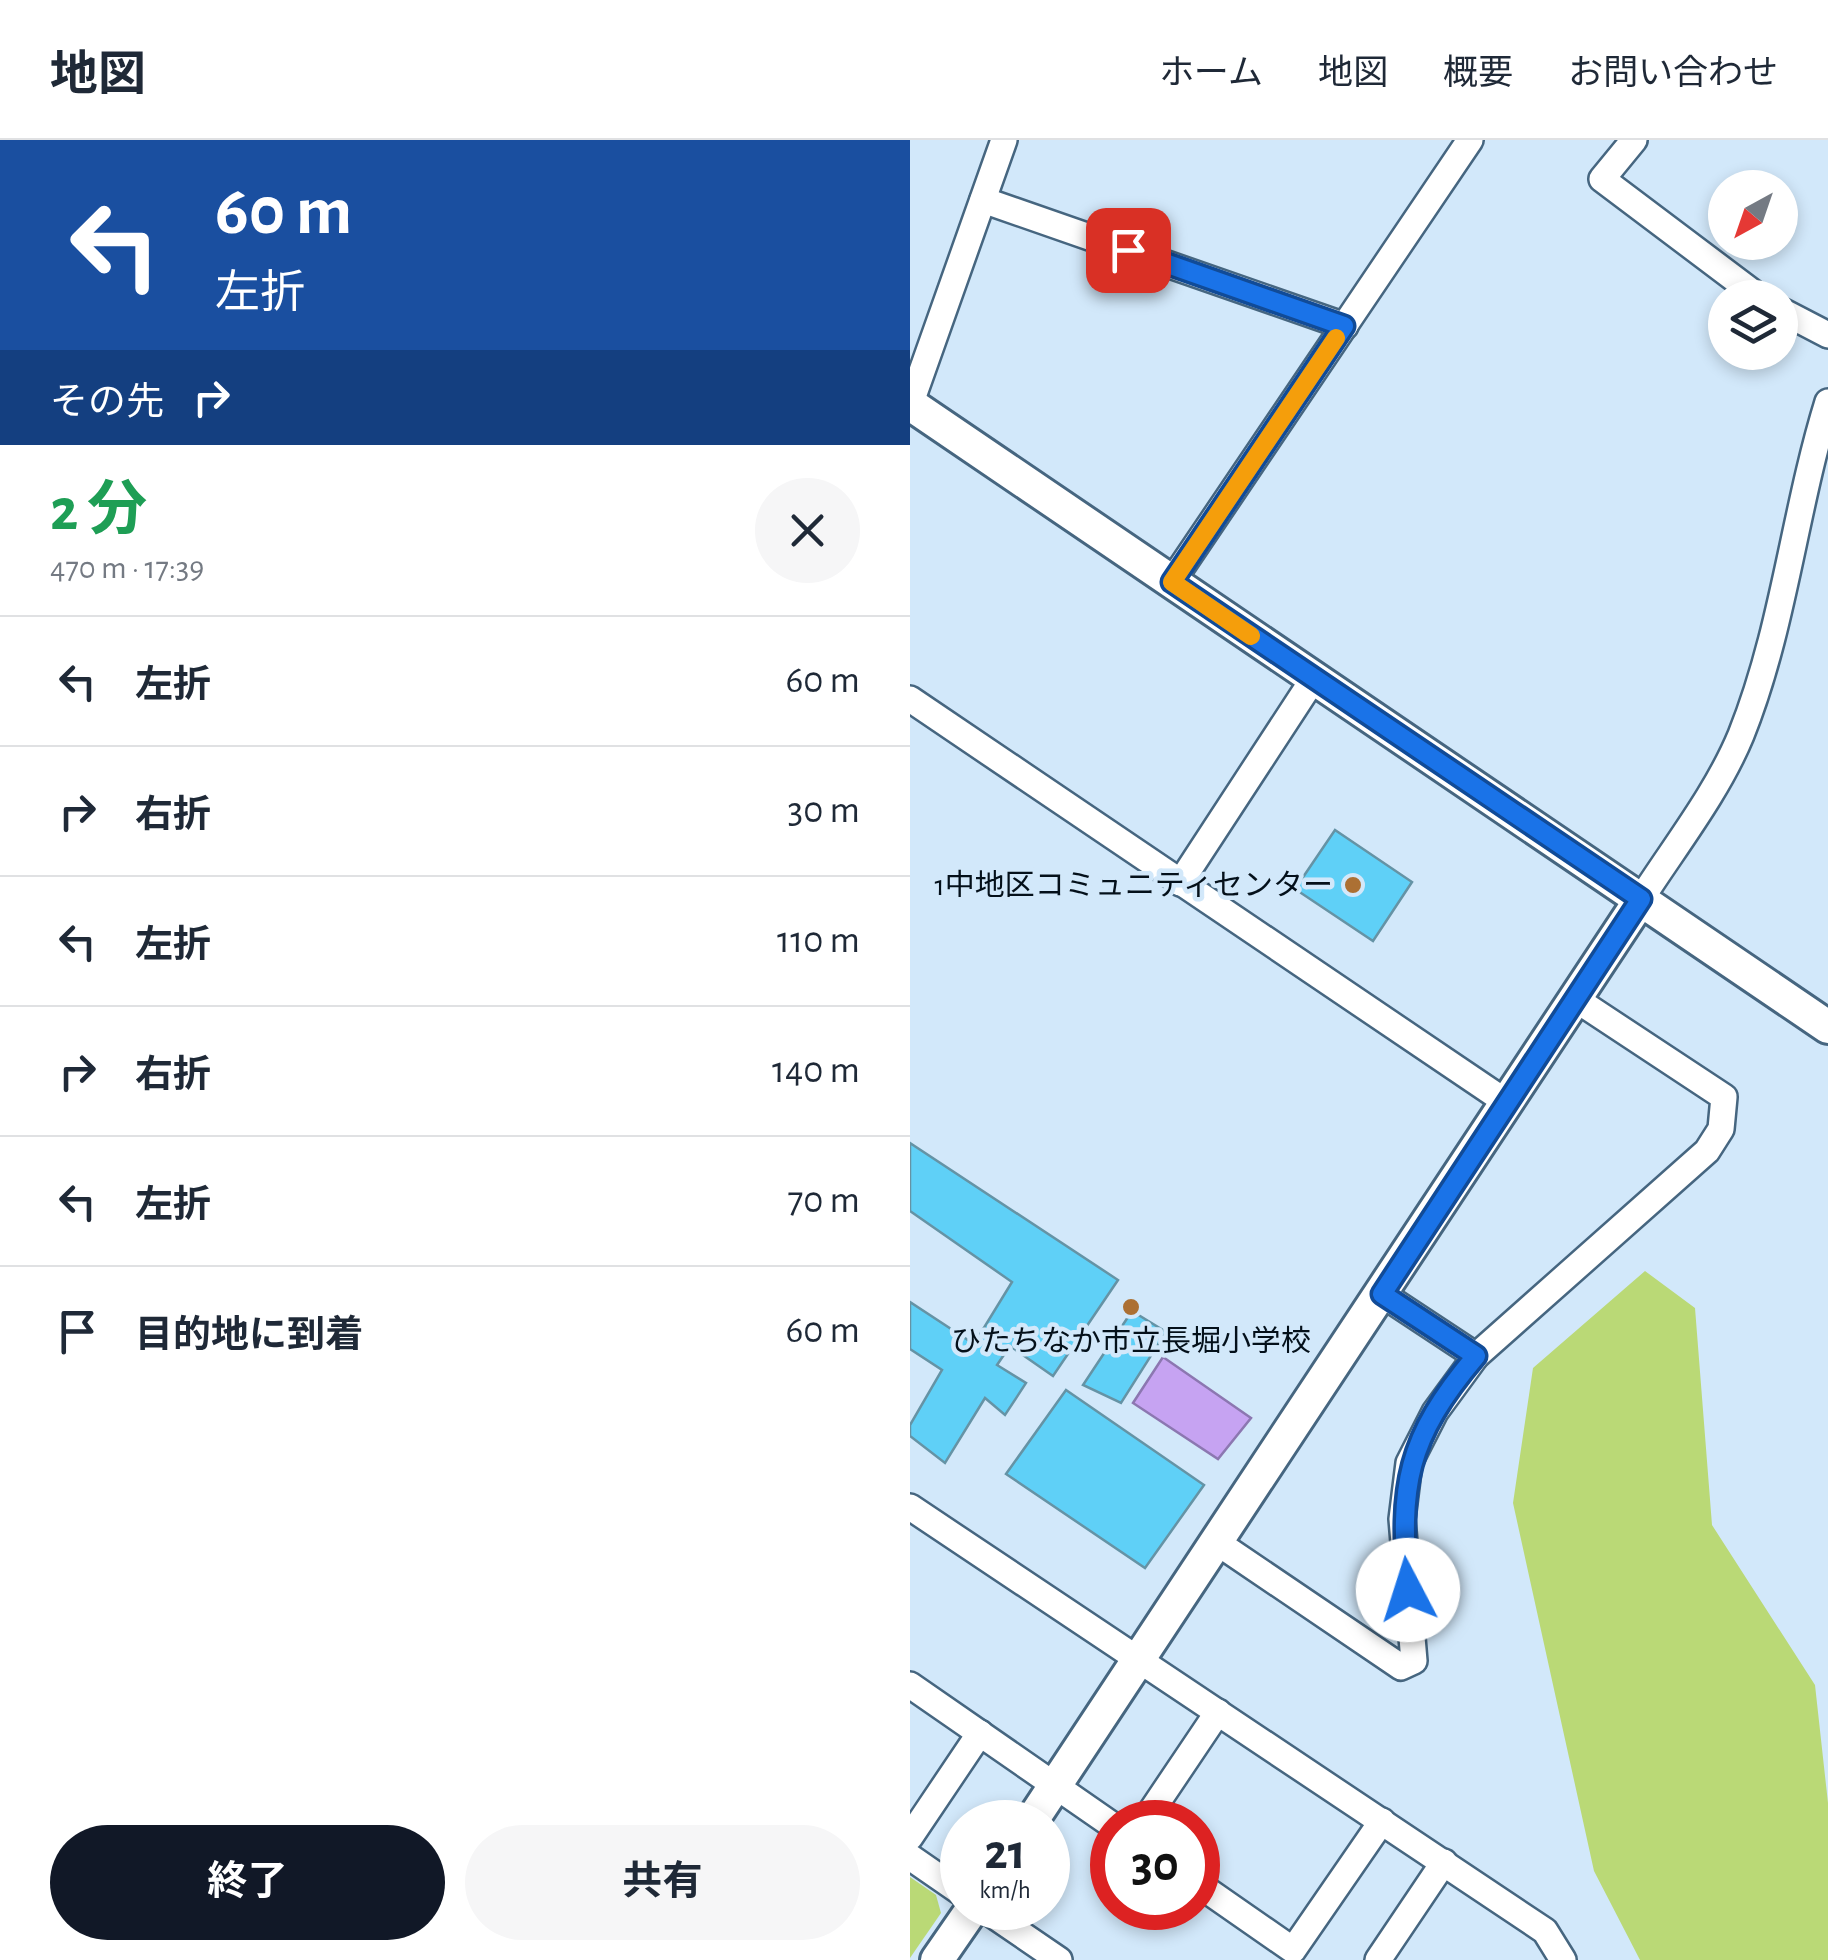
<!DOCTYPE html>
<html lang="ja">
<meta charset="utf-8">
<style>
body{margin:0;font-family:"Alegreya Sans","Noto Sans JP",sans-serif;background:#f6f6f7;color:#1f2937;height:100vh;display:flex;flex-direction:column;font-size:38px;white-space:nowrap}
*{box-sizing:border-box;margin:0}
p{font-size:32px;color:#747a83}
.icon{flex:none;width:55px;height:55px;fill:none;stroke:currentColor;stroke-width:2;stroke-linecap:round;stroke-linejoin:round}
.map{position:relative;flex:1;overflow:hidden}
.sheet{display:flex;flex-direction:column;background:#fff;width:910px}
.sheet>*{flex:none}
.top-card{background:#1a4fa0;color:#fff;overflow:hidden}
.needle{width:65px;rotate:220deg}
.controls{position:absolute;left:798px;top:30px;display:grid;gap:20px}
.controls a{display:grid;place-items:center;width:90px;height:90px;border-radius:50%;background:#fff;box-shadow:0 5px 15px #0003;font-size:50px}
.speed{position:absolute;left:30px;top:1660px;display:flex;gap:20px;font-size:50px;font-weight:700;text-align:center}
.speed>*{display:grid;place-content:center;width:130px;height:130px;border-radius:50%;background:#fff;box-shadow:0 5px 15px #0003;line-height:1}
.speed small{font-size:25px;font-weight:400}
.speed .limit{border:15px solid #d22;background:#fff;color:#111}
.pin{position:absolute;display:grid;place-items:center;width:85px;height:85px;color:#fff;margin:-42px;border-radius:20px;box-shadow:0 5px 15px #0006}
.me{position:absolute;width:110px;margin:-55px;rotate:355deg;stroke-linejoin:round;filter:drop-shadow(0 0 8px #0008)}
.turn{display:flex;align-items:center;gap:35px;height:210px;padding:0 50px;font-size:45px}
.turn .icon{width:130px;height:130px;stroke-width:2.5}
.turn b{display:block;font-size:70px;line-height:85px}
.then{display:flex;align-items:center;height:95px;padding:0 50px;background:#0003;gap:20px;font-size:38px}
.round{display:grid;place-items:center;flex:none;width:105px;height:105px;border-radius:52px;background:#f6f6f7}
.head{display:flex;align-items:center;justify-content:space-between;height:170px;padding:0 50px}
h1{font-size:60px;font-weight:700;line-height:75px;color:#1e9e55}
.button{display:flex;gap:20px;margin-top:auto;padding:20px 50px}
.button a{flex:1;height:115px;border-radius:60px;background:#111827;color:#fff;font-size:40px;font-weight:700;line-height:115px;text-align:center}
.button a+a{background:#f6f6f7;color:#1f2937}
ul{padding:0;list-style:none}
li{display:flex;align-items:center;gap:30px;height:130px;padding:0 50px;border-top:2px solid #e0e1e3}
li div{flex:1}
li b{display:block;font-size:38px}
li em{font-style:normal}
header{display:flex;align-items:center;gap:60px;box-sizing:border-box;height:140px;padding:0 50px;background:#fff;border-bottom:2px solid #e0e1e3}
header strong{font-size:48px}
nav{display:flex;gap:55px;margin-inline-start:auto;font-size:35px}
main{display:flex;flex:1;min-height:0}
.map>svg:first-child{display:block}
.green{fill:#bad976}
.water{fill:#c6a3f2;stroke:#8c77b1;stroke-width:2.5}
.building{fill:#5fd0f7;stroke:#6593a5;stroke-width:2.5}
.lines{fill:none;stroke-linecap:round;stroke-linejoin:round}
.street-casing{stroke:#466680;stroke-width:30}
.secondary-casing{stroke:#466680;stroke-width:38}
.street{stroke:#fff;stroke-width:25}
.secondary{stroke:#fff;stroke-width:32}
.route-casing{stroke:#114b97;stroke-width:25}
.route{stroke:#1a73e8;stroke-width:18}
.slow{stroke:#f59e0b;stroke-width:18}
.poi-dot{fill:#ac7033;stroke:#d2e8fa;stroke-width:4}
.labels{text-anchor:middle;stroke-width:9;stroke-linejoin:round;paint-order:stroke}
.poi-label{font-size:30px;fill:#04101a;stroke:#d2e8fa;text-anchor:end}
</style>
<header>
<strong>地図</strong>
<nav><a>ホーム</a><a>地図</a><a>概要</a><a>お問い合わせ</a></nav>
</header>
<main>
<section class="sheet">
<div class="top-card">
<div class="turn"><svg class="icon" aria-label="left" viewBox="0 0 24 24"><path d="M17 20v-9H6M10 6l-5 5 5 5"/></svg><div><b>60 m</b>左折</div></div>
<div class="then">その先<svg class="icon" aria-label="right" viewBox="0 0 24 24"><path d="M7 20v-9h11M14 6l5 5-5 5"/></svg></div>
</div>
<div class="head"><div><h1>2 分</h1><p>470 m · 17:39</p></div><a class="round"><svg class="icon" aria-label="close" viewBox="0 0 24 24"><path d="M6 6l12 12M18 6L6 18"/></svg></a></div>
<ul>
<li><svg class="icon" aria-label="left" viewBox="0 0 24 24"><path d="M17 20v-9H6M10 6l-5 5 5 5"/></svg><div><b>左折</b></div><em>60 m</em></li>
<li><svg class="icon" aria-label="right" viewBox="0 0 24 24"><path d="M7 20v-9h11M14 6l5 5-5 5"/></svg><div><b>右折</b></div><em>30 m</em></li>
<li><svg class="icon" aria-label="left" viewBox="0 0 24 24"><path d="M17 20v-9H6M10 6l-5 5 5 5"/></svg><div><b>左折</b></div><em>110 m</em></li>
<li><svg class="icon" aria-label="right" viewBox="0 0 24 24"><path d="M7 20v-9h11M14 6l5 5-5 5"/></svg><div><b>右折</b></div><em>140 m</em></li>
<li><svg class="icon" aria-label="left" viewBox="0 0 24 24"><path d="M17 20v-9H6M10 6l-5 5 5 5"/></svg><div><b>左折</b></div><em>70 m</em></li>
<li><svg class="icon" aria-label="arrive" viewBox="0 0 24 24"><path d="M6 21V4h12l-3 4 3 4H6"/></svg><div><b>目的地に到着</b></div><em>60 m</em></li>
</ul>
<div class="button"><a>終了</a><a>共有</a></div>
</section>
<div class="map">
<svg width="918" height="1820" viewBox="0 0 918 1820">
<rect width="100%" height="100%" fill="#d2e8fa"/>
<g class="green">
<polygon points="735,1131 785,1168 802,1385 905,1545 918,1663 918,1820 730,1820 684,1731 603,1363 623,1228"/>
<polygon points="0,1737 26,1755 31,1773 0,1818"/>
</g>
<polygon class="water" points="253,1217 341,1278 308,1319 223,1263"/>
<g class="building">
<polygon points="425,690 502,742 463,801 385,749"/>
<polygon points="0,1003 208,1140 143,1236 100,1206 87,1225 116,1243 95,1275 75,1258 35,1323 0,1296 0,1285 32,1230 0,1209 0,1162 64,1204 102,1142 0,1071"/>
<polygon points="222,1171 256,1192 211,1263 173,1245"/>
<polygon points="156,1250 294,1345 235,1428 96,1334"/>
</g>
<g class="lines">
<defs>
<g id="street">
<polyline points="724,0 692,39 850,158"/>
<polyline points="73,60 435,186"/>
<polyline points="870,170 918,195"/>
<polyline points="0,265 94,0"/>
<polyline points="262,441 560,0"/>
<polyline points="0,559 599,964"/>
<polyline points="270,743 404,538"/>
<path d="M 731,759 C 765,706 807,653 831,595 C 874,488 884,372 918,262"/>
<polyline points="472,1154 566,1216"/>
<polyline points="0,1367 635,1791 653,1820"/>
<polyline points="308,1403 491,1527 504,1521 492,1379 499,1323 525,1272 566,1216 797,1011 811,989 814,957 667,860"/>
<polyline points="0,1545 202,1685"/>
<polyline points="234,1682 308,1572"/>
<polyline points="0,1697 70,1593"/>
<polyline points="0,1717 52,1753"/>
<polyline points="288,1744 383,1810 472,1681"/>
<polyline points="73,1768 149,1820"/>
<polyline points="468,1820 534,1722"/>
</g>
<g id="secondary">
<polyline points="0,264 918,887"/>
<polyline points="121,1682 731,759"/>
<polyline points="27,1820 63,1768"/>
</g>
</defs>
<use href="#street" class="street-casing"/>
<use href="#secondary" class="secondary-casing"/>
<use href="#street" class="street"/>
<use href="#secondary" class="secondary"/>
</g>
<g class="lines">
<defs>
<path id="route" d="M 218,110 L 434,186 L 262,442 L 731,759 L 472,1154 L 566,1216 C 496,1299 489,1345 498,1450"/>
</defs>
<use href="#route" class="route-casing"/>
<use href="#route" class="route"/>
<polyline class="slow" points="341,496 262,442 426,198"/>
</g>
<g class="poi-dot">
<circle cx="443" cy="745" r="10"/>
<circle cx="221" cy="1167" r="10"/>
</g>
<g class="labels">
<g class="poi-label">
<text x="423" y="755">1中地区コミュニティセンター</text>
<text x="221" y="1211" text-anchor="middle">ひたちなか市立長堀小学校</text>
</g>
</g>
</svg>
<div class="controls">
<a><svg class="needle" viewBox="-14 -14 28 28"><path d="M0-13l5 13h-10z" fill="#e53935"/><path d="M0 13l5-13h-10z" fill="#747a83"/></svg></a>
<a><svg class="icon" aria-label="layers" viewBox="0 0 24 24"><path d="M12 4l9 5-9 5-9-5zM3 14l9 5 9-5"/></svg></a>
</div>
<div class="speed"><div>21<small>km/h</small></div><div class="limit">30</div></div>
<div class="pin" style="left:218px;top:110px;background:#d93025"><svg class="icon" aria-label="arrive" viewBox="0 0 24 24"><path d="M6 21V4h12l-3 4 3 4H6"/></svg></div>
<svg class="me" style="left:498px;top:1450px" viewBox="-20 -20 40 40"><circle r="19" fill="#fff"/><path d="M0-13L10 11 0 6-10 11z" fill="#1a73e8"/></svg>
</div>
</main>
